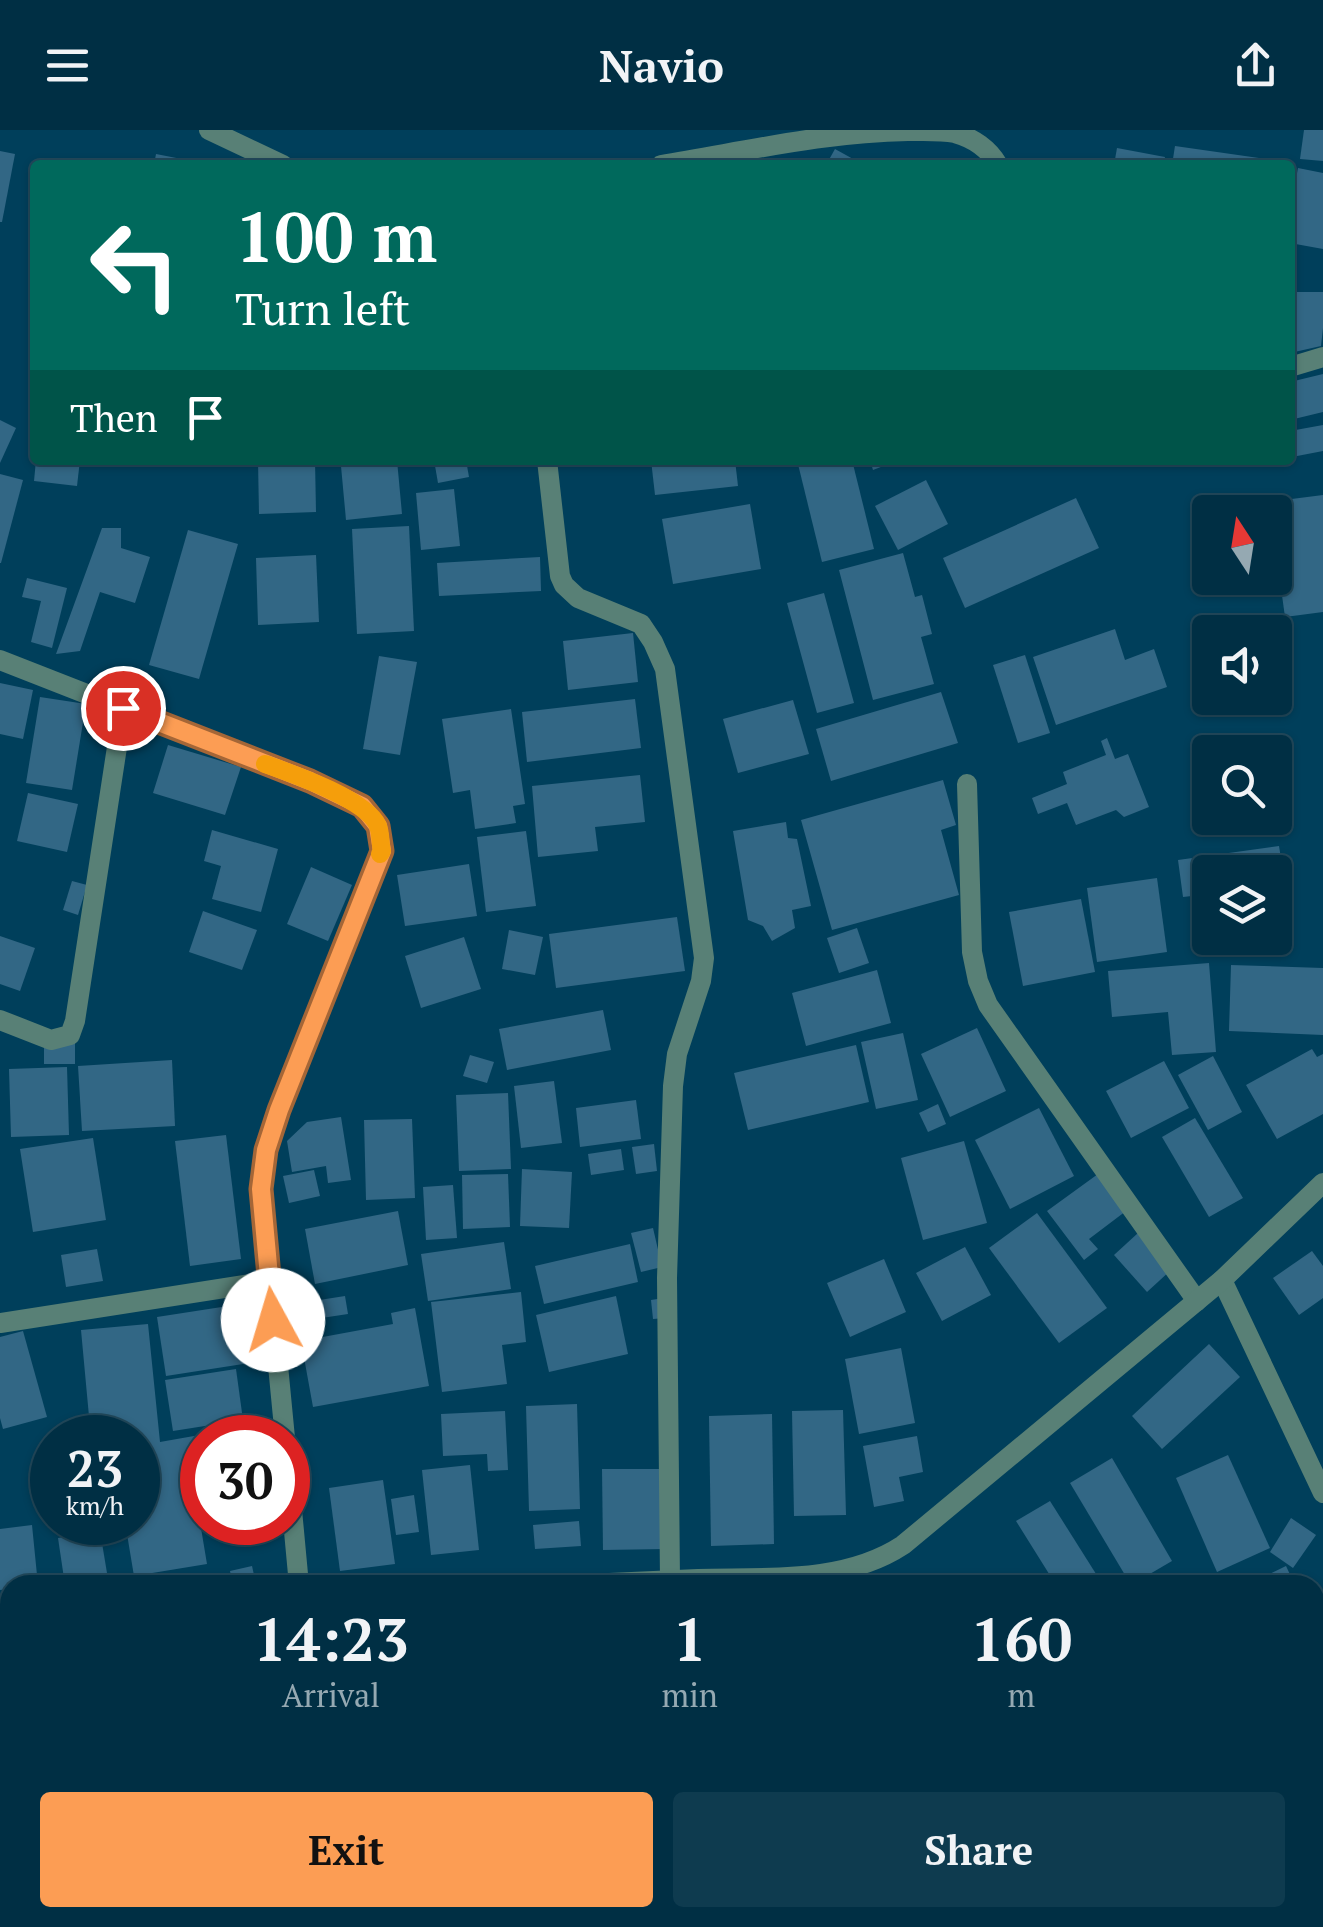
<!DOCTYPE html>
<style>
body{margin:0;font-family:"PT Serif",serif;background:#0e3b4f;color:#f1f3f6;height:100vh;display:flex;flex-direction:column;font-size:38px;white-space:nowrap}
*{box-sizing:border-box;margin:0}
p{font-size:32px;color:#95a9b2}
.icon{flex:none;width:55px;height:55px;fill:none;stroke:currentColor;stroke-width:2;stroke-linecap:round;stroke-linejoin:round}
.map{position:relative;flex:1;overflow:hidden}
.drawer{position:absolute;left:0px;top:1445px;width:1325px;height:352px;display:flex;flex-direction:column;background:#002f44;border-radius:30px 30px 0 0;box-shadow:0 2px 8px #0004,0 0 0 2px #224a5d}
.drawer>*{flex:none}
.banner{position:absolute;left:30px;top:30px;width:1265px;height:305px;border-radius:10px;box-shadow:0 2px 8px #0004,0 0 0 2px #224a5d;background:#00695c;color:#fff;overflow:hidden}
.needle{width:65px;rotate:348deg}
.fabs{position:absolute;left:1192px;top:365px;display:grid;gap:20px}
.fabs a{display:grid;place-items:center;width:100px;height:100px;border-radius:10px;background:#002f44;box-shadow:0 2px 8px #0004,0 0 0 2px #224a5d;font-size:50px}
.speed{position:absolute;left:30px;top:1285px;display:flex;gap:20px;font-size:50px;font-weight:700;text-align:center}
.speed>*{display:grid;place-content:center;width:130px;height:130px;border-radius:50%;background:#002f44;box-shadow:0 2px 8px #0004,0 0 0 2px #224a5d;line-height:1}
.speed small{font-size:25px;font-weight:400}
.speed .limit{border:15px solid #d22;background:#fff;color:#111}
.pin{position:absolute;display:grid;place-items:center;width:85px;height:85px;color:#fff;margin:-42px;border:5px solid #fff;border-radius:50%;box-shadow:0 2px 10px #0007}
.me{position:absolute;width:110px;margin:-55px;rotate:354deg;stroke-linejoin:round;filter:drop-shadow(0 0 8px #0008)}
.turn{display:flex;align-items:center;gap:35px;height:210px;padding:0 40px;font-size:45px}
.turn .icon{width:130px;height:130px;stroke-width:2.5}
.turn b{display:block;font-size:70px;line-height:85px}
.then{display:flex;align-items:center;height:95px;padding:0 40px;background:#0003;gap:20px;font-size:38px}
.eta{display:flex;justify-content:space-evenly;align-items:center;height:170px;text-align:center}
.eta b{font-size:60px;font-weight:800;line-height:70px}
.primary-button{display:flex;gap:20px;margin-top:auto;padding:20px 40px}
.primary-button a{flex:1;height:115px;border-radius:10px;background:#fc9d54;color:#111;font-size:40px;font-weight:800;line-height:115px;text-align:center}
.primary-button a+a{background:#0e3b4f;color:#f1f3f6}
header{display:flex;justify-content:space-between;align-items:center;height:130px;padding:0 40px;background:#002f44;font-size:45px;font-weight:800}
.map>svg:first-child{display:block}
.building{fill:#326785}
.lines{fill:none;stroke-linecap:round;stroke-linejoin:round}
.street{stroke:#588076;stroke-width:20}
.route-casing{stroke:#a46637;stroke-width:25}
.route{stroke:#fc9d54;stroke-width:18}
.slow{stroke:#f59e0b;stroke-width:18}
</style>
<header><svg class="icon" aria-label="menu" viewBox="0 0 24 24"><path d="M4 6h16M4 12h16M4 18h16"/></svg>Navio<svg class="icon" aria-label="share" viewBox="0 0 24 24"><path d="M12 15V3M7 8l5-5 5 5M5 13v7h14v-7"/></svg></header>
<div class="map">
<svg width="1323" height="1797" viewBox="0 0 1323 1797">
<rect width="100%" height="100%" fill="#003f5b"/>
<g class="building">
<polygon points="1304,0 1323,0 1323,31 1300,29"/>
<polygon points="1175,16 1259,28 1258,35 1172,35"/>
<polygon points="1117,18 1165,27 1163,35 1114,35"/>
<polygon points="835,19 864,35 826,35"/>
<polygon points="0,21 15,24 2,92 0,92"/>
<polygon points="156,24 202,33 202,35 154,35"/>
<polygon points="1298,38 1323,43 1323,119 1290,113 1290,80"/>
<polygon points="1295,162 1323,162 1323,198 1321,216 1290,223 1290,199 1295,198"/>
<polygon points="1323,244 1323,282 1290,290 1290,252"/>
<polygon points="0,290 16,298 0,333"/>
<polygon points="1323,295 1323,321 1292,327 1290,301"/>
<polygon points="36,330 80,330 77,356 34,351"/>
<polygon points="258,330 315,330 316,382 259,384"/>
<polygon points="397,330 402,384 346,390 341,336"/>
<polygon points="434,330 466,330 469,347 438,353"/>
<polygon points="651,330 735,330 738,356 655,365"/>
<polygon points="797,330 852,330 874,419 822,432"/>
<polygon points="870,330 899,330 873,340"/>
<polygon points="0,344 23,350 1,433 0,433"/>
<polygon points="926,350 948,394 898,420 875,376"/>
<polygon points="454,359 460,416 421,420 416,363"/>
<polygon points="1323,365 1323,482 1285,487 1275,415 1275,382 1271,382 1269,372"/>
<polygon points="1076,368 1099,418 965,478 943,428"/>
<polygon points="750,374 761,439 673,454 662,389"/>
<polygon points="409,396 414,501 357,504 352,399"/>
<polygon points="102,398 121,398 121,418 150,427 135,473 100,462 80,521 56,524"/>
<polygon points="188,400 238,414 199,549 149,535"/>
<polygon points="903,423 915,467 922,465 932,504 921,507 934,554 873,570 839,440"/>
<polygon points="316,425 319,492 258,495 256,428"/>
<polygon points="540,427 541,461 439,466 437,433"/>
<polygon points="27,448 67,458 52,518 31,512 41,471 22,467"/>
<polygon points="824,463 854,573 817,583 787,473"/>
<polygon points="1115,499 1125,530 1154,519 1167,557 1056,595 1033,527"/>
<polygon points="633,503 638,552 568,560 563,511"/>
<polygon points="1025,525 1050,603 1018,613 993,535"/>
<polygon points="379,526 417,532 400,625 363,619"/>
<polygon points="0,553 33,560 23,609 0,604"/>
<polygon points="941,562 958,613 831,651 816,599"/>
<polygon points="40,567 86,574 72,660 26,653"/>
<polygon points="635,569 641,618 527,632 522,582"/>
<polygon points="793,570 809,624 738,643 723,589"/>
<polygon points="511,579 525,674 513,676 516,693 475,699 470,660 453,663 442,589"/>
<polygon points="1107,608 1115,629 1128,624 1149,677 1124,687 1116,680 1076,695 1067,673 1038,684 1032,668 1067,654 1063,642 1106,625 1101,611"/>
<polygon points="168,615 241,637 225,685 153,663"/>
<polygon points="640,645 645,692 595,697 598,721 538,727 532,656"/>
<polygon points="943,650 956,695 941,700 959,765 832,800 801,690"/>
<polygon points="28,663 78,674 67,722 17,711"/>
<polygon points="786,692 788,708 797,709 811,776 792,780 795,798 772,811 763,796 748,790 733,701"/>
<polygon points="212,700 278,719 261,782 212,769 221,736 204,731"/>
<polygon points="526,701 536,776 486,782 477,707"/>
<polygon points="1279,716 1285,753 1275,755 1275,742 1210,742 1210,764 1183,767 1178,730"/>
<polygon points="469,734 477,786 405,796 397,745"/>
<polygon points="311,737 352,755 328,811 287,794"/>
<polygon points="1157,748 1167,822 1097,832 1087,758"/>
<polygon points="72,751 87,755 78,785 63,780"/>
<polygon points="1081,769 1095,842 1023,856 1009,782"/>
<polygon points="203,781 257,800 242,840 189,822"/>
<polygon points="677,787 685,841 556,858 549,804"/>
<polygon points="857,798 869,833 839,843 827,808"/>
<polygon points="509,800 543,807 535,845 502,839"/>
<polygon points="0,806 35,818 20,861 0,854"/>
<polygon points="464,807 481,859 421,878 405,826"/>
<polygon points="1209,833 1216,922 1172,925 1168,882 1112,887 1108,841"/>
<polygon points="1231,835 1323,838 1323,905 1229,901"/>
<polygon points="877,840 891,893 806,916 792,863"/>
<polygon points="603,880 611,920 507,940 499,899"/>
<polygon points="977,898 1006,961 950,987 921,924"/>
<polygon points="903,903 918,970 876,979 861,912"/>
<rect x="44" y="911" width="31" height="23"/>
<polygon points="856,915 869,972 748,1000 734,943"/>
<polygon points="1312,919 1317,927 1323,924 1323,984 1277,1009 1246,955"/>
<polygon points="470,925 494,932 487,953 463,946"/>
<polygon points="1213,926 1242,982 1208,1000 1178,945"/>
<polygon points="172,930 175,996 82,1001 78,936"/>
<polygon points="1164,931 1189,978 1131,1008 1106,961"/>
<polygon points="67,937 69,1005 11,1007 9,939"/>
<polygon points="554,951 562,1013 521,1018 514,956"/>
<polygon points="508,963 511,1039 459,1041 456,965"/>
<polygon points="636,970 641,1009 580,1017 576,978"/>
<polygon points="938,974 946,994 928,1002 919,983"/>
<polygon points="1039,978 1074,1046 1010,1079 975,1010"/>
<polygon points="341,987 351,1050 328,1053 326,1036 292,1042 287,1011 307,992"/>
<polygon points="1195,988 1243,1068 1209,1087 1162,1007"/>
<polygon points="412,989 415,1068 366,1070 364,990"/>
<polygon points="226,1005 241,1129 190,1136 175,1011"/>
<polygon points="93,1008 106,1090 33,1102 20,1019"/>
<polygon points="964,1011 987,1093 923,1110 901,1028"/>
<polygon points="654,1014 657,1041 636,1044 632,1017"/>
<polygon points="621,1019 624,1040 591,1045 588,1024"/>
<polygon points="522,1039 572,1042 569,1098 520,1096"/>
<polygon points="314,1040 320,1066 289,1073 283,1046"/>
<polygon points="508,1044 510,1097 463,1099 462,1045"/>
<polygon points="1098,1044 1126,1081 1089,1109 1098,1119 1084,1130 1047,1081"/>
<polygon points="453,1055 457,1108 426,1110 423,1057"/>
<polygon points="398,1081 408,1135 315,1154 305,1099"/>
<polygon points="1037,1083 1107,1178 1059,1213 989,1118"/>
<polygon points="653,1098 662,1137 641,1142 631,1103"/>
<polygon points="1138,1103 1171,1140 1147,1162 1114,1125"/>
<polygon points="504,1112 511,1159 428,1171 421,1124"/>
<polygon points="630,1114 638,1152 544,1174 535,1136"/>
<polygon points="965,1117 991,1165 942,1191 916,1143"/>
<polygon points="97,1119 103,1151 66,1157 61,1125"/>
<polygon points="1312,1121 1323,1136 1323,1168 1299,1185 1273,1148"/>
<polygon points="884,1129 906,1182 850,1207 827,1153"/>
<polygon points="521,1162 526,1212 502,1215 507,1254 442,1262 431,1172"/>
<polygon points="345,1166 348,1184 315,1189 313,1171"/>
<polygon points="616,1166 628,1224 549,1242 536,1185"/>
<polygon points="664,1168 666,1188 653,1189 651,1170"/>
<polygon points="254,1172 263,1231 166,1246 157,1187"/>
<polygon points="415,1178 429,1256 313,1277 301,1211 393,1194 391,1183"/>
<polygon points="148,1194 160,1312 273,1292 276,1308 202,1308 202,1367 196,1368 207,1434 134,1446 125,1392 138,1392 138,1308 91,1308 81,1200"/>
<polygon points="23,1201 47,1287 3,1299 0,1288 0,1207"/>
<polygon points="1209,1214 1240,1247 1162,1319 1132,1286"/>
<polygon points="901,1218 915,1293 859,1304 845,1229"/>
<polygon points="236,1239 243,1290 173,1301 165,1250"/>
<polygon points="577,1274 580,1379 529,1381 526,1276"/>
<polygon points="843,1280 846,1385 794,1386 792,1281"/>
<polygon points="505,1281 508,1340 488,1341 487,1324 443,1326 441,1284"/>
<polygon points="772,1284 774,1414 711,1416 709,1286"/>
<polygon points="917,1306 923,1342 899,1347 904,1371 874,1377 863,1316"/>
<polygon points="1228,1325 1270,1418 1217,1442 1176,1348"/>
<polygon points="1112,1328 1172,1431 1131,1455 1070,1353"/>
<polygon points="470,1335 479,1420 431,1425 422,1340"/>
<polygon points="602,1339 665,1339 665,1419 603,1420"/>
<polygon points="383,1350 395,1434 340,1441 329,1358"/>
<polygon points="414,1365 419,1402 396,1405 391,1369"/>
<polygon points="1050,1371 1103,1455 1056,1455 1016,1391"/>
<polygon points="1291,1388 1316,1405 1293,1438 1270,1422"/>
<polygon points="579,1391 581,1416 535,1419 533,1395"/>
<polygon points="59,1392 99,1392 99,1395 61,1401"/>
<polygon points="223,1392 253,1392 254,1394 225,1400"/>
<polygon points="32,1395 38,1455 10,1455 10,1459 0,1460 0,1399"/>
<polygon points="100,1401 109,1455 65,1455 58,1408"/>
<polygon points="252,1436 256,1454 233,1455 230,1441"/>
<polygon points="1286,1436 1295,1455 1247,1455"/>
<polygon points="207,1444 210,1455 170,1455 170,1454"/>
<polygon points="10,1567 10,1606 0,1613 0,1573"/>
<polygon points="1323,1671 1323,1751 1315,1736 1315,1675"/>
<polygon points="171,1788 235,1788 242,1795 173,1797 167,1791"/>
<polygon points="326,1788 341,1788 349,1797 313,1797"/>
<polygon points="352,1788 390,1788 372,1797 357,1797"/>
<polygon points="464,1788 465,1797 412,1797 412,1795"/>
<polygon points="524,1788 621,1788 621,1789 584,1797 526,1797"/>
<polygon points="688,1788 726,1788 708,1797 693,1797"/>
<polygon points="764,1788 840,1788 843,1797 767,1797"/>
<polygon points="932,1788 971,1788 972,1792 955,1797 935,1797"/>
<polygon points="1028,1788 1139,1788 1112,1797 1031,1797"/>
<polygon points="1246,1788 1306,1788 1286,1797 1251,1797"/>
</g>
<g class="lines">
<g class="street">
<polyline points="209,0 283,35"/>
<path d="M 661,35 C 742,22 826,2 908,1 C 924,1 940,0 955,3 C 973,8 989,19 998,35"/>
<polyline points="1290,237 1323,227"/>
<polyline points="547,330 560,446 564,455 578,468 641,494 653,512 665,539 704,828 701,851 677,924 673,956 667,1148 670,1450"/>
<polyline points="0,530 309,651 362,676 378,696 381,721 279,979 266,1020 261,1059 285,1308"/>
<polyline points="967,654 972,822 978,851 988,875 1197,1171"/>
<polyline points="0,890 51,910 70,905 75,891 123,578"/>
<polyline points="1222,1150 1323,1363"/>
<polyline points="0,1193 269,1151"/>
<polyline points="288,1337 299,1455"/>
<path d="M 565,1455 C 609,1453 654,1451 698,1449 C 766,1447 844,1454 903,1415 L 1222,1150 L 1323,1053"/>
<polyline points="0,1534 10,1532"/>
<polyline points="0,1785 6,1797"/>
<polyline points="890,1788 892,1797"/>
</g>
</g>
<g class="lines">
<defs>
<polyline id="route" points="123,578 310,651 362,676 378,696 382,721 279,980 266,1020 261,1059 273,1190"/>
</defs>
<use href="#route" class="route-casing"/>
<use href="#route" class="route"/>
<path class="slow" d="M 265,634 C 293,644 366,669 378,696 C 381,703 380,714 382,721 L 380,724"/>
</g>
</svg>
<div class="fabs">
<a><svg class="needle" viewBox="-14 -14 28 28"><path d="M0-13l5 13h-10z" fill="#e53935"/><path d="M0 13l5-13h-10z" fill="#95a9b2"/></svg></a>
<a><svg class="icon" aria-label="sound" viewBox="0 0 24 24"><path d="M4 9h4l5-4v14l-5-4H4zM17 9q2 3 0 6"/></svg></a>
<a><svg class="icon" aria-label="search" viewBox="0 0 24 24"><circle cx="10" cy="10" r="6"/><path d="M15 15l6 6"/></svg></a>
<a><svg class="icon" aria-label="layers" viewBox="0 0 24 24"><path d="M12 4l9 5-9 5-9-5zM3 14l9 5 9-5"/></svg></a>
</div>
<div class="speed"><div>23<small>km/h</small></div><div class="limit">30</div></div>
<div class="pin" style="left:123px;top:578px;background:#d93025"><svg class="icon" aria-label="arrive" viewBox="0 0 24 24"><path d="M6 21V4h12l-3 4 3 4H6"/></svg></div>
<svg class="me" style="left:273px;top:1190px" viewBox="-20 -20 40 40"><circle r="19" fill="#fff"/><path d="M0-13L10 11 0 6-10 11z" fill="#fc9d54"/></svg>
<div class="banner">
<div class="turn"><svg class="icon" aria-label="left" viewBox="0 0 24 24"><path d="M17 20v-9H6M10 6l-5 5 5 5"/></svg><div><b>100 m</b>Turn left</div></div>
<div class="then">Then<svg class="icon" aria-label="arrive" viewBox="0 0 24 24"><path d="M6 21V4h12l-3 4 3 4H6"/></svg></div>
</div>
<section class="drawer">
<div class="eta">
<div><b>14:23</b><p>Arrival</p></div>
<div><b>1</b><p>min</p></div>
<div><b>160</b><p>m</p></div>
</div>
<div class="primary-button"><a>Exit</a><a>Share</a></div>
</section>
</div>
